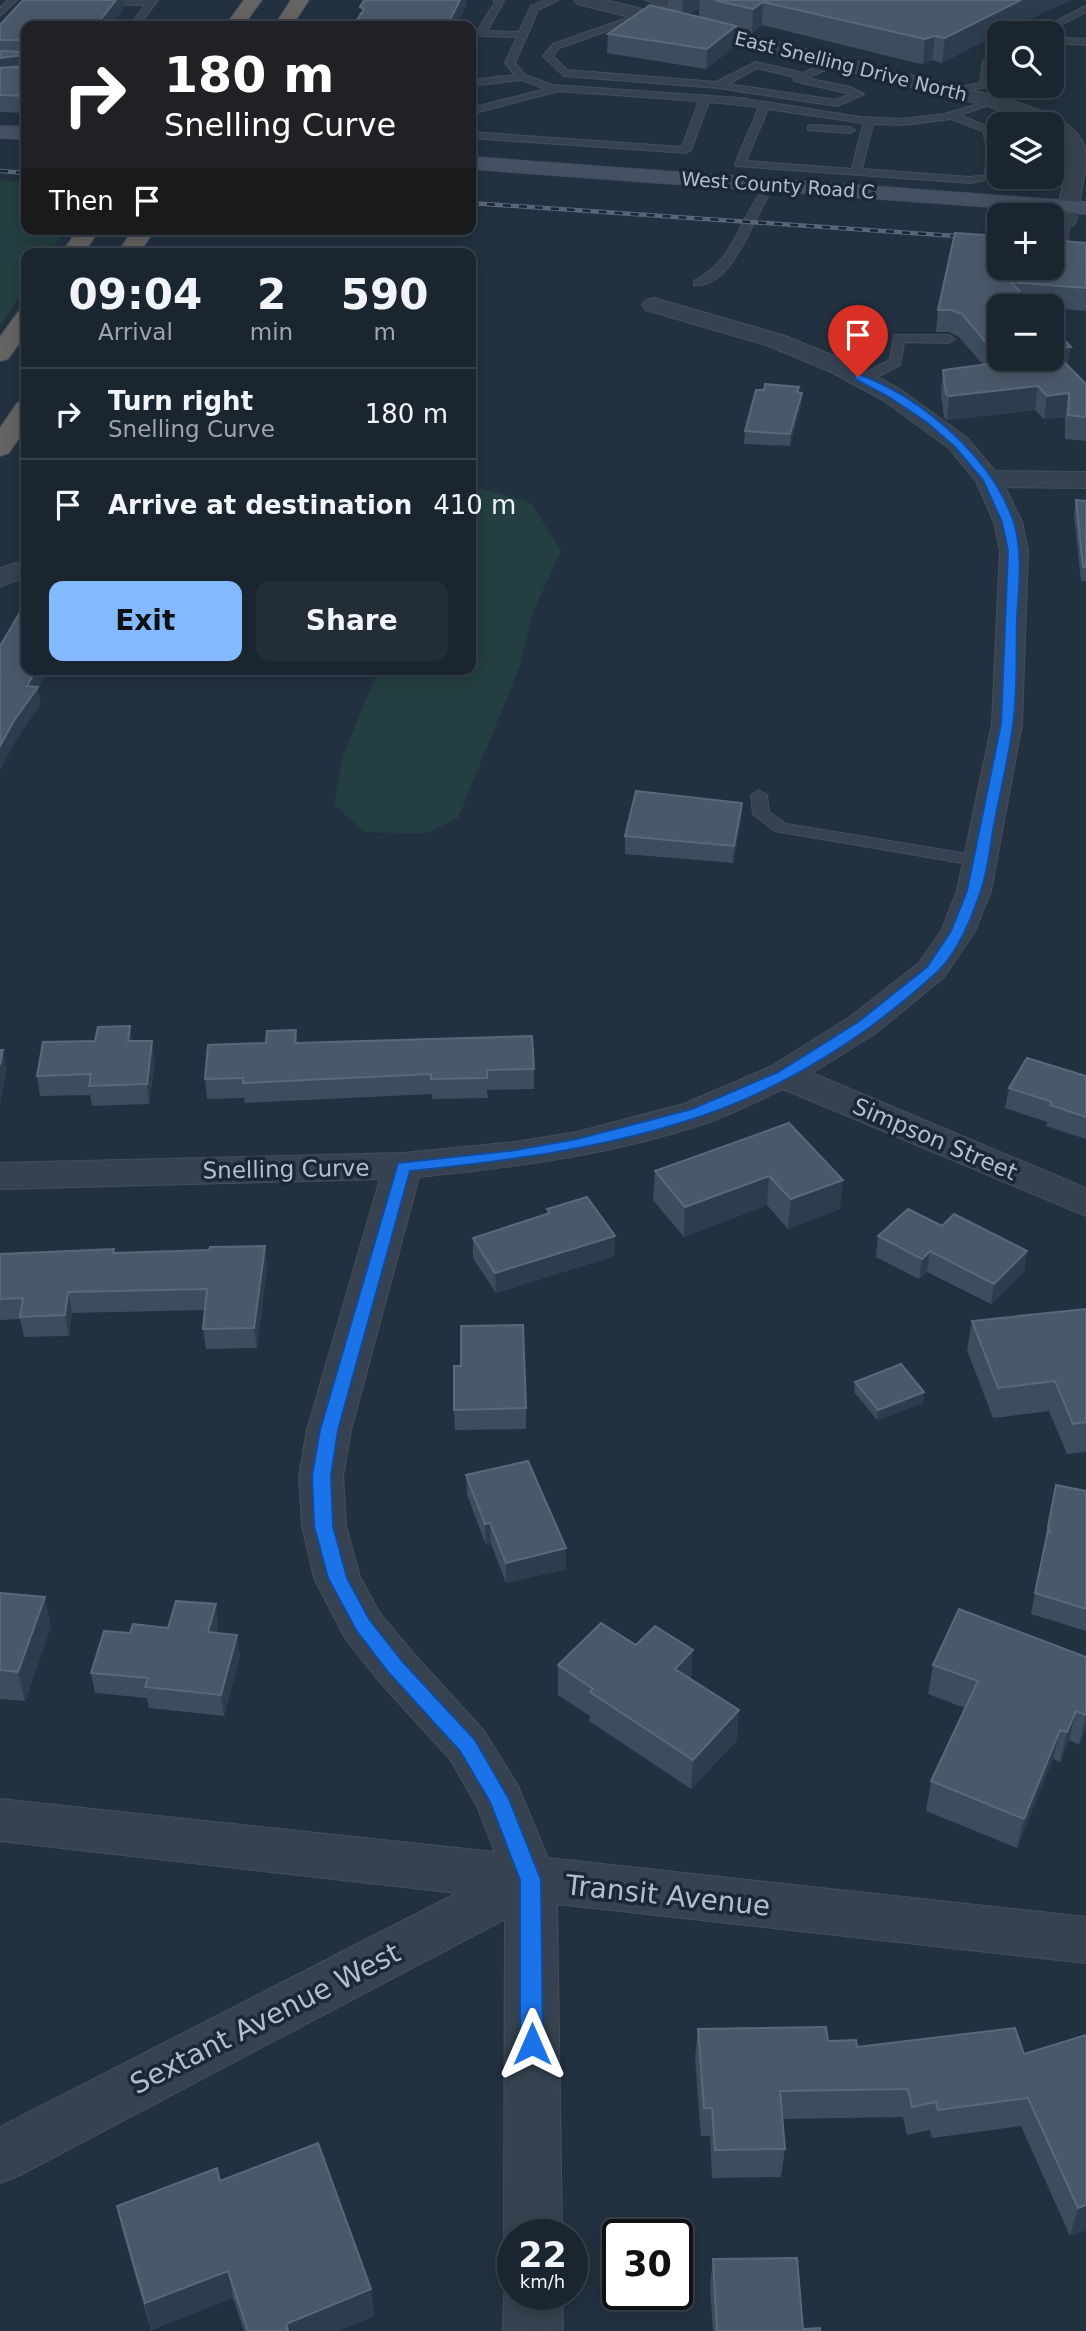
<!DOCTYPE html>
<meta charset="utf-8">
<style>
body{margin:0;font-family:"DejaVu Sans",sans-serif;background:#232d38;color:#f1f3f6;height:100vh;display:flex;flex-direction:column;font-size:26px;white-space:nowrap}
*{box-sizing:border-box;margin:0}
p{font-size:23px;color:#9fa5ab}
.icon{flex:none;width:38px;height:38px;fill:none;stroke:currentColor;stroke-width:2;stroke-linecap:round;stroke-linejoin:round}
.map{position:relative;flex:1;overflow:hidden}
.details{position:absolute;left:21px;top:248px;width:455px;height:427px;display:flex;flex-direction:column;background:#1a2530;border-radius:14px;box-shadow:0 4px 18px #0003,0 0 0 2px #38424c}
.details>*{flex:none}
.guide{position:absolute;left:21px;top:21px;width:455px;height:214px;border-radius:14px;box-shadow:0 4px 18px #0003,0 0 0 2px #38424c;background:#202124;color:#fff;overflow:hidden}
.fabs{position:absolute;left:987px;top:21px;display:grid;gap:14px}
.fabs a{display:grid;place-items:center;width:77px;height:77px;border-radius:14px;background:#1a2530;box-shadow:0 4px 18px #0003,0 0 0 2px #38424c;font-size:35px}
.speed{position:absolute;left:497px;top:2219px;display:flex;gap:14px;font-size:35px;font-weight:700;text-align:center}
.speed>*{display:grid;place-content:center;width:91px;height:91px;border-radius:50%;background:#1a2530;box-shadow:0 4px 18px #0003,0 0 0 2px #38424c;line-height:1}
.speed small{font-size:18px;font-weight:400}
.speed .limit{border:4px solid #111;border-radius:10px;background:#fff;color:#111}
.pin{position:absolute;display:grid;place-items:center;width:60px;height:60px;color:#fff;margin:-72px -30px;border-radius:50% 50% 50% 0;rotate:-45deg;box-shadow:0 0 7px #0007}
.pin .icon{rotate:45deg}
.me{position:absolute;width:77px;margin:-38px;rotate:0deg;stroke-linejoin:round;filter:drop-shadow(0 0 5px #0008)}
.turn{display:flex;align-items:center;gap:24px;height:147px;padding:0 28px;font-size:32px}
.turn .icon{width:91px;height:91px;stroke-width:2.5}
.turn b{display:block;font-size:49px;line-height:60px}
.then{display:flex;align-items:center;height:66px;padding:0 28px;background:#0003;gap:14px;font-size:26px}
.eta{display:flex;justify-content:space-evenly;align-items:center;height:119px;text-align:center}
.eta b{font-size:42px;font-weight:800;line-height:49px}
.button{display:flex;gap:14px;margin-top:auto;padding:14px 28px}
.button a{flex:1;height:80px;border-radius:14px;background:#83baff;color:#111;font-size:28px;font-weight:800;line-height:80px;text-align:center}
.button a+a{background:#232d38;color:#f1f3f6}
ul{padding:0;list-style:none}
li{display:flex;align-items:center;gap:21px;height:91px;padding:0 28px;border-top:2px solid #38424c}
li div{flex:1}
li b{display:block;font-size:26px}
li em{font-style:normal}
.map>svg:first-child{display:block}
.green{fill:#243f41}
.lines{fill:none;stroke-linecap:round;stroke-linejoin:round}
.service-casing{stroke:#434e5c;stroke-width:2}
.minor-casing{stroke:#434e5c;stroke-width:2}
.tertiary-casing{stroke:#434e5c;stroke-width:2}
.secondary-casing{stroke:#434e5c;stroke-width:2}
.trunk-casing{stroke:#424d5b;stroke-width:2}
.service{fill:#374250;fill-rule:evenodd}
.minor{fill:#374250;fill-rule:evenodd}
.tertiary{fill:#374250;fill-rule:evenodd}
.secondary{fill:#445163;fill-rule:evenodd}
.trunk{fill:#666462;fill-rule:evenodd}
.rail-casing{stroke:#586777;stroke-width:4.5}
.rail{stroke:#1c2735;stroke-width:2.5;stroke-dasharray:8;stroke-linecap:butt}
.wall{fill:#3d4d5e;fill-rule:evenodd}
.shaded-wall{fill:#2d3d4d}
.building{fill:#4a596a;stroke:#5a6979;stroke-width:2}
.route{fill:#1a73e8;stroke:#114b97;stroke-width:2}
.labels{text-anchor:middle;stroke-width:7;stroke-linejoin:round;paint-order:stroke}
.far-street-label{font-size:19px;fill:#b3bdcb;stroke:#1c2735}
.street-label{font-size:23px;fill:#b3bdcb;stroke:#1c2735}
.near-street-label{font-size:28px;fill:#b3bdcb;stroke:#1c2735}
</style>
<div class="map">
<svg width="1086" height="2331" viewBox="0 0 1086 2331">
<rect width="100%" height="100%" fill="#223140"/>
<g class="green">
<polygon points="0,180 26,182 26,229 66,229 49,254 26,254 26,287 0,326"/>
<polygon points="471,485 531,503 561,551 533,612 520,666 458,818 424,834 364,832 334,804 343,756 378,670 471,670"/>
</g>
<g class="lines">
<defs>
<g id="service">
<polygon points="8,0 17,0 0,16 0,8"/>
<polygon points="57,0 158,0 139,26 129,26 145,5 61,3"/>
<path d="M 493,0 L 504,1 L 487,31 L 519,32 L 531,6 L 546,0 L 558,0 L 538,10 L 515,63 L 525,75 L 553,85 L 739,98 L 860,117 L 903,119 L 945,114 L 995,99 L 995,103 L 960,115 L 993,129 L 997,148 L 995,178 L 970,183 L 736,166 L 735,164 L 759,107 L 709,102 L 691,150 L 686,153 L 471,138 L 471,132 L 682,147 L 699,101 L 559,91 L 471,114 L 471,108 L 546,89 L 521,80 L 471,86 L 471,80 L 515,75 L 505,63 L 517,37 L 481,36 L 476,33 L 495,2 ZM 768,109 L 863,123 L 852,169 L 746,161 ZM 951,119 L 983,131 L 987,148 L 985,175 L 970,177 L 862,169 L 873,124 L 903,125 Z"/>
<polygon points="645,0 682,0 667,7"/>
<polygon points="1086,6 1086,12 1045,33 1033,33"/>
<path d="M 644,12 L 647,13 L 647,17 L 559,48 L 553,56 L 567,70 L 716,82 L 756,62 L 803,73 L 836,59 L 841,62 L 839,64 L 807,78 L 850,87 L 864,94 L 837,106 L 718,88 L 564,76 L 543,56 L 553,44 ZM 757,68 L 794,77 L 794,81 L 851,94 L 836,100 L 728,84 Z"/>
<polygon points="1052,37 1086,39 1086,45 1052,43"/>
<polygon points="999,52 999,59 992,62 987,87 950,93 950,89 980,83 983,61"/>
<polygon points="812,125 850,127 855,130 850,133 808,130 808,126"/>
<path d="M 759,195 L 768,197 C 752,221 731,290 694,285 L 694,281 C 735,258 735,230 759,195 Z"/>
<polygon points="1065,218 1070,221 1067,247 1086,252 1086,258 1055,249 1060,221"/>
<polygon points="894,335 949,335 955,339 949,343 904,342 900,365 867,382 859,382 859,376 890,360"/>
<polygon points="759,790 767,795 769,812 786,824 980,856 988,861 980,866 775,831 753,814 751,795"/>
</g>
<g id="minor">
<path d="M 654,298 L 785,336 L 849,362 L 901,390 L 967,438 L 995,471 L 1086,472 L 1086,488 L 1005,487 L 1022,522 L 1028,551 L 1022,724 L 991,891 L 975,931 L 944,977 L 876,1033 L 812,1073 L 1086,1188 L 1086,1216 L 783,1089 C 759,1100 735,1113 709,1122 C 616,1154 517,1167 419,1177 L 351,1430 L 343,1476 L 346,1526 L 360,1577 L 379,1612 L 412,1652 L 484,1731 L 517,1784 L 548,1858 L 1086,1917 L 1086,1963 L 557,1904 L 562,2235 L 513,2235 L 513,2255 L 504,2235 L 505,1919 L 20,2175 L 0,2183 L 0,2127 L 457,1893 L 0,1841 L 0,1799 L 495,1852 L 477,1806 L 450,1759 L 378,1680 L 345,1638 L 314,1578 L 302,1526 L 299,1476 L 307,1430 L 380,1179 L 0,1189 L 0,1163 L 403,1153 L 516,1142 L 577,1132 L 684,1104 L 770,1067 L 850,1017 L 919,963 L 941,931 L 957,891 L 992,724 L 1000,551 L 994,522 L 976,481 L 949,448 L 883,400 L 831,372 L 769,346 L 646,310 L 642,305 L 646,300 Z"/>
<polygon points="16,563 26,565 26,576 0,587 0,568"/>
<polygon points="512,2273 513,2294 562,2294 563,2331 503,2331 504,2294"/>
</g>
<path id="tertiary" d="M 574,0 L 605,0 L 999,97 C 1028,106 1083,118 1086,155 C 1086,176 1079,201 1076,221 L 1073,226 L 1057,226 L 1054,221 C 1059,196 1079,150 1052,134 L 1052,124 L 1037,124 L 985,105 L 577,4 Z"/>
<g id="secondary">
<polygon points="0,126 26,127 26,139 0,138"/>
<polygon points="471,157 1086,202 1086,214 471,169"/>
</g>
<g id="trunk">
<polygon points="244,0 262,0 243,26 225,26"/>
<polygon points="291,0 309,0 292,26 274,26"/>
<polygon points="78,229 100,229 83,254 61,254"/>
<polygon points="133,229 155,229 139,254 117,254"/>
<polygon points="26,310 26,334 8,359 0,361 0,337 18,312"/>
<polygon points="26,400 26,427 9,453 0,456 0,428 17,403"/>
</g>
</defs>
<use href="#service" class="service-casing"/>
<use href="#minor" class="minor-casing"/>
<use href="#tertiary" class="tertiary-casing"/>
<use href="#secondary" class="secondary-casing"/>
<use href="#trunk" class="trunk-casing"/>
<use href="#service" class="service"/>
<use href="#minor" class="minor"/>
<use href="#tertiary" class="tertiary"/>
<use href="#secondary" class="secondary"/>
<use href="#trunk" class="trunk"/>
<defs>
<g id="rail">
<polyline points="0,171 26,173"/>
<polyline points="471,203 999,239"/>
</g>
</defs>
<use href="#rail" class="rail-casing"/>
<use href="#rail" class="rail"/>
</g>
<g class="wall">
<path d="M 668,0 L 1071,0 L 999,33 L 942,63 L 932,60 L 923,64 L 916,63 L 762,25 L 752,33 L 736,30 L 735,46 L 706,69 L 607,53 L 608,34 L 667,10 ZM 699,9 L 699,17 L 687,14 Z"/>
<polygon points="124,8 110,26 26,26 26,113 0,112 0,25"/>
<polygon points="1086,243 1086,311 1052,308 1052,306 999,306 999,359 1052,359 1068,366 1086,384 1086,441 1065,439 1065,417 1044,419 1035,410 947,420 944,418 941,393 943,370 983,365 959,337 949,332 936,332 938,310"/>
<polygon points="799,387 798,392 801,405 790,446 744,444 745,431 764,390"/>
<polygon points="1076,500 1086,501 1086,581 1081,581 1074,514"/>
<polygon points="742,803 741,821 733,863 625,854 625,836"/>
<polygon points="130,1026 132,1041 155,1061 149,1104 92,1106 90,1095 40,1096 37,1076 95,1041"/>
<polygon points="296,1030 297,1043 534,1069 534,1089 487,1090 488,1098 432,1099 432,1094 245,1103 244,1098 207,1099 205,1079 266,1043"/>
<polygon points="1086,1076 1086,1139 1046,1126 1047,1122 1005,1108 1009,1088"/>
<polygon points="789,1123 840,1209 788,1229 767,1205 684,1237 653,1200 655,1171"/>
<polygon points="547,1209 615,1236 614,1256 496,1293 473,1258 473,1238 547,1214"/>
<polygon points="942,1226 1027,1251 1024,1271 991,1304 927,1272 919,1279 876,1257 878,1236"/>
<polygon points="114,1253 267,1267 257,1348 206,1349 203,1329 205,1310 72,1313 69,1336 24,1337 20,1319 0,1320 0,1254"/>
<polygon points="1086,1309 1086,1452 1067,1454 1049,1411 993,1418 967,1350 972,1321"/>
<polygon points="461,1366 526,1408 526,1429 455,1430 454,1410"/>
<polygon points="855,1382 923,1403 877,1420 854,1392"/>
<polygon points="466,1475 566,1548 566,1569 506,1583 491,1544 486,1545 467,1495"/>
<polygon points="1056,1485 1086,1491 1086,1631 1031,1614"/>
<polygon points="0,1593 51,1626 25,1701 0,1699"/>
<polygon points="218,1625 216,1633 240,1656 224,1716 149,1708 147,1698 95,1693 91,1673 168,1628"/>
<polygon points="1086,1657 1086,1728 1079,1745 1069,1740 1060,1762 1053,1759 1017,1848 926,1811 931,1781 965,1708 928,1694 933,1665"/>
<polygon points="558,1665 691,1679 737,1740 691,1789 589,1721 590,1716 558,1695"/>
<polygon points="1015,2028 1086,2230 1070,2236 1021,2126 932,2138 930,2130 907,2135 903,2117 782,2119 785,2149 781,2177 712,2178 710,2136 701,2136 695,2058 698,2029 828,2041 857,2047"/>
<polygon points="220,2181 371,2289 374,2316 338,2331 244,2331 233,2298 151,2330 123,2233 117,2206"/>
<polygon points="713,2259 803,2329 820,2331 713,2331 710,2286"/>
</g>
<g class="shaded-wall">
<polygon points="116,0 123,0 124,8 110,26 97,26 97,24"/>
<polygon points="460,0 467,0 467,5 457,26 447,26"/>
<polygon points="683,0 700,0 699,9 682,16"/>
<polygon points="1021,0 1071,0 999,33 942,63 945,38"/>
<polygon points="763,2 762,25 752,33 753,9"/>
<polygon points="736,26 735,46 706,69 707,49"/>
<polygon points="935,36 932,60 923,64 925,39"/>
<polygon points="24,55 26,72 0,75 0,58"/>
<polygon points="1071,347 1067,370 1052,349"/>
<polygon points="1038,386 1035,410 947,420 949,396"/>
<polygon points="802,393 801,405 790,446 790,434"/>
<polygon points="1069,393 1065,417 1044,419 1047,396"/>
<polygon points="36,670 48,670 38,688 41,704 18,737 0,770 0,746 27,686"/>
<polygon points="742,803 741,821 733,863 734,846"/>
<polygon points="130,1026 133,1046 128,1041"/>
<polygon points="152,1041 155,1061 149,1104 147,1084"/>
<polygon points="3,1050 7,1070 0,1105 0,1065"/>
<polygon points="769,1176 767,1205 684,1237 685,1207"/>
<polygon points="843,1180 840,1209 788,1229 791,1199"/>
<polygon points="615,1236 614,1256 496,1293 495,1273"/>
<polygon points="265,1246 267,1267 257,1348 254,1328"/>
<polygon points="930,1251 927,1272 919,1279 922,1259"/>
<polygon points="1027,1251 1024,1271 991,1304 994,1284"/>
<polygon points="68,1292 72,1313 69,1336 65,1315"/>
<polygon points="924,1392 923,1403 877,1420 878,1410"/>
<polygon points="490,1523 491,1544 486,1545 485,1524"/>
<polygon points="566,1548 566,1569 506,1583 506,1563"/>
<polygon points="45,1597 51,1626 25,1701 18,1672"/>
<polygon points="216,1604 218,1625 211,1652 208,1632"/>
<polygon points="237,1635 240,1656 224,1716 221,1695"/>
<polygon points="693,1650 691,1680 675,1669"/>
<polygon points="739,1710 737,1740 691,1789 693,1760"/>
<polygon points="1076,1711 1069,1740 1060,1762 1067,1732"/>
<polygon points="1086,1716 1086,1728 1079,1745"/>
<polygon points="1060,1730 1053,1759 1017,1848 1024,1819"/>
<polygon points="1086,2205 1086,2230 1070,2236 1078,2208"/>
<polygon points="228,2271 233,2298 151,2330 145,2303"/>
<polygon points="371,2289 374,2316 338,2331 287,2331 286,2324"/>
</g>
<g class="building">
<polygon points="23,0 116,0 97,24 87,23 84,26 26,26 26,48 24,40 0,40 0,25"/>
<polygon points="364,0 460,0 447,26 353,26 364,9 360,7"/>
<polygon points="714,0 1021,0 945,38 935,36 925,39 763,2 753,9"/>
<polygon points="650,5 736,26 707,49 608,34"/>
<polygon points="26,49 26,63 24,55 0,58 0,51 24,52"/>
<polygon points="26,64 26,96 0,95 0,68 24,66"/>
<polygon points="955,233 999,236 999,268 1052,268 1052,240 1086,243 1086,288 1011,282 1033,306 999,306 999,358 962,314 951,310 938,310"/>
<polygon points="1052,327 1071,347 1052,349"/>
<polygon points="1052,350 1086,384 1086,417 1068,415 1069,393 1047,396 1038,386 949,396 946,394 943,370 1003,362 1000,359 1052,359"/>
<polygon points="765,384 799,387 797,392 802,393 790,434 745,431 756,390 764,390"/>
<polygon points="1076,500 1086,501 1086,567 1083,567"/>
<polygon points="25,604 26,605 26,670 36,670 27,686 38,687 15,719 0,746 0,646"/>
<polygon points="636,791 742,803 734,846 625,836"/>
<polygon points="130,1026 128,1041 152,1041 147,1084 89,1086 91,1074 37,1076 43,1042 95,1041 98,1027"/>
<polygon points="296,1030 295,1043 532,1036 534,1069 487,1070 487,1078 431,1079 431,1074 243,1083 243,1078 205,1079 208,1045 266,1043 267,1031"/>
<polygon points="0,1050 3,1050 0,1065"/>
<polygon points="1027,1058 1086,1076 1086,1117 1050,1105 1052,1102 1009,1088"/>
<polygon points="789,1123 843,1180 791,1199 769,1176 685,1207 655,1171"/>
<polygon points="587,1197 615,1236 495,1273 473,1238 550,1213 547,1209"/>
<polygon points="908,1209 942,1226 954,1214 1027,1251 994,1284 930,1251 922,1259 878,1236"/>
<polygon points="265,1246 254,1328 203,1329 207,1289 68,1292 65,1315 20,1317 23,1298 0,1299 0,1254 114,1249 113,1253 209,1250 210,1247"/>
<polygon points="1086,1309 1086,1422 1073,1424 1055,1381 998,1388 972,1321"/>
<polygon points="523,1325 526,1408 454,1410 454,1366 461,1366 461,1326"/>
<polygon points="901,1364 924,1392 878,1410 855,1382"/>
<polygon points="528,1461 566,1548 506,1563 490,1523 485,1524 466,1475"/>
<polygon points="1056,1485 1086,1491 1086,1609 1035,1593 1048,1530 1051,1533 1048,1527"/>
<polygon points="0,1593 45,1597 18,1672 0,1670"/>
<polygon points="176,1601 216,1604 208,1632 237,1635 221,1695 145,1687 148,1678 91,1673 104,1631 130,1633 133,1624 168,1628"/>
<polygon points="959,1609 1086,1657 1086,1715 1076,1711 1067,1732 1060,1730 1024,1819 931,1781 978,1681 933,1665"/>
<polygon points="601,1623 636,1645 655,1626 693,1650 675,1669 739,1710 693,1760 590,1692 593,1689 558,1665"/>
<polygon points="826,2027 828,2041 856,2040 857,2047 1015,2028 1024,2054 1086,2035 1086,2205 1078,2208 1028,2098 938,2110 936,2102 912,2107 908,2089 780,2091 785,2149 715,2150 712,2108 704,2108 698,2029"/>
<polygon points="318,2143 371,2289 286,2324 288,2331 248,2331 228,2271 145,2303 117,2206 217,2168 220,2181"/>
<polygon points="797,2258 803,2329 820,2328 820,2331 717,2331 713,2259"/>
</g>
<path class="route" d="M 858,374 C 922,397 993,458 1014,523 C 1023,553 1019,586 1017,617 C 1016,653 1018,690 1013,725 C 1009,758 1000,792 994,825 C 990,847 988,872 980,893 C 971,920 956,956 934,975 C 868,1035 787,1087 702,1116 C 608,1148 509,1161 410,1171 L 338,1430 L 331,1476 L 333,1526 L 347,1578 L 369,1619 L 402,1661 L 475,1740 L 509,1799 L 541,1880 L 543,2044 L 540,2051 L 532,2054 L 524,2051 L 520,2044 L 520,1880 L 490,1802 L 460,1751 L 388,1672 L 356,1630 L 328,1578 L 314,1526 L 312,1476 L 320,1430 L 398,1163 L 516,1150 L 577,1139 L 692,1109 L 778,1072 L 858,1022 L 927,967 L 951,931 L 967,891 L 1001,724 L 1008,551 L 1002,522 L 983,480 L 954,446 L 925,421 L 889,397 L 855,379 L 855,375 Z"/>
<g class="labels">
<g class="far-street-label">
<text transform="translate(851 66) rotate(14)" y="7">East Snelling Drive North</text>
<text transform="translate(778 185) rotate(4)" y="7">West County Road C</text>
</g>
<g class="street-label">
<text transform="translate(935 1139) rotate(23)" y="8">Simpson Street</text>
<text transform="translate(286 1169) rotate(-1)" y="8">Snelling Curve</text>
</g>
<g class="near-street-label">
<text transform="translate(668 1895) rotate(6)" y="10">Transit Avenue</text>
<text transform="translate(265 2018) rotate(-27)" y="10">Sextant Avenue West</text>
</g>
</g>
</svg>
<div class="fabs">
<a><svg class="icon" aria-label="search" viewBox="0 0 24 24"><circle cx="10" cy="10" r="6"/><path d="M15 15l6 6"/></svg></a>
<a><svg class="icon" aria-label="layers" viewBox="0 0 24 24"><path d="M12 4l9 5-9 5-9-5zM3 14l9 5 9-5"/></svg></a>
<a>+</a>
<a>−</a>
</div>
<div class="speed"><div>22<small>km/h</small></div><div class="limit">30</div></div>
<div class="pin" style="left:858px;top:377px;background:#d93025"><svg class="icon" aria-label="arrive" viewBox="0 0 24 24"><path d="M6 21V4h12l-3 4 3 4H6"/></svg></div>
<svg class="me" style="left:532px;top:2044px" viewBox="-20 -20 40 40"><path d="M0-17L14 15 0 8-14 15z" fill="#1a73e8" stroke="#fff" stroke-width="4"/></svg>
<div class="guide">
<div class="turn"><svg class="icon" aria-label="right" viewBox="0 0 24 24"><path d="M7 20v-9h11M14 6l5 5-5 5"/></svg><div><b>180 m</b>Snelling Curve</div></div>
<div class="then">Then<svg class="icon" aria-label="arrive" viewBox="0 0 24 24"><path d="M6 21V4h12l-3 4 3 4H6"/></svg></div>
</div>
<section class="details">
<div class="eta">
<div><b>09:04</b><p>Arrival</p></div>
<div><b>2</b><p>min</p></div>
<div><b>590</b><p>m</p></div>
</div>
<ul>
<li><svg class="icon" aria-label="right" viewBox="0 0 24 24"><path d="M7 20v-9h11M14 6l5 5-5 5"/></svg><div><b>Turn right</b><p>Snelling Curve</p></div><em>180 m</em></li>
<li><svg class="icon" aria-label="arrive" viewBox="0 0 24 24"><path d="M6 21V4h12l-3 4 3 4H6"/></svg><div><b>Arrive at destination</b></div><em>410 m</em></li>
</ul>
<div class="button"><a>Exit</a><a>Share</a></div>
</section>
</div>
